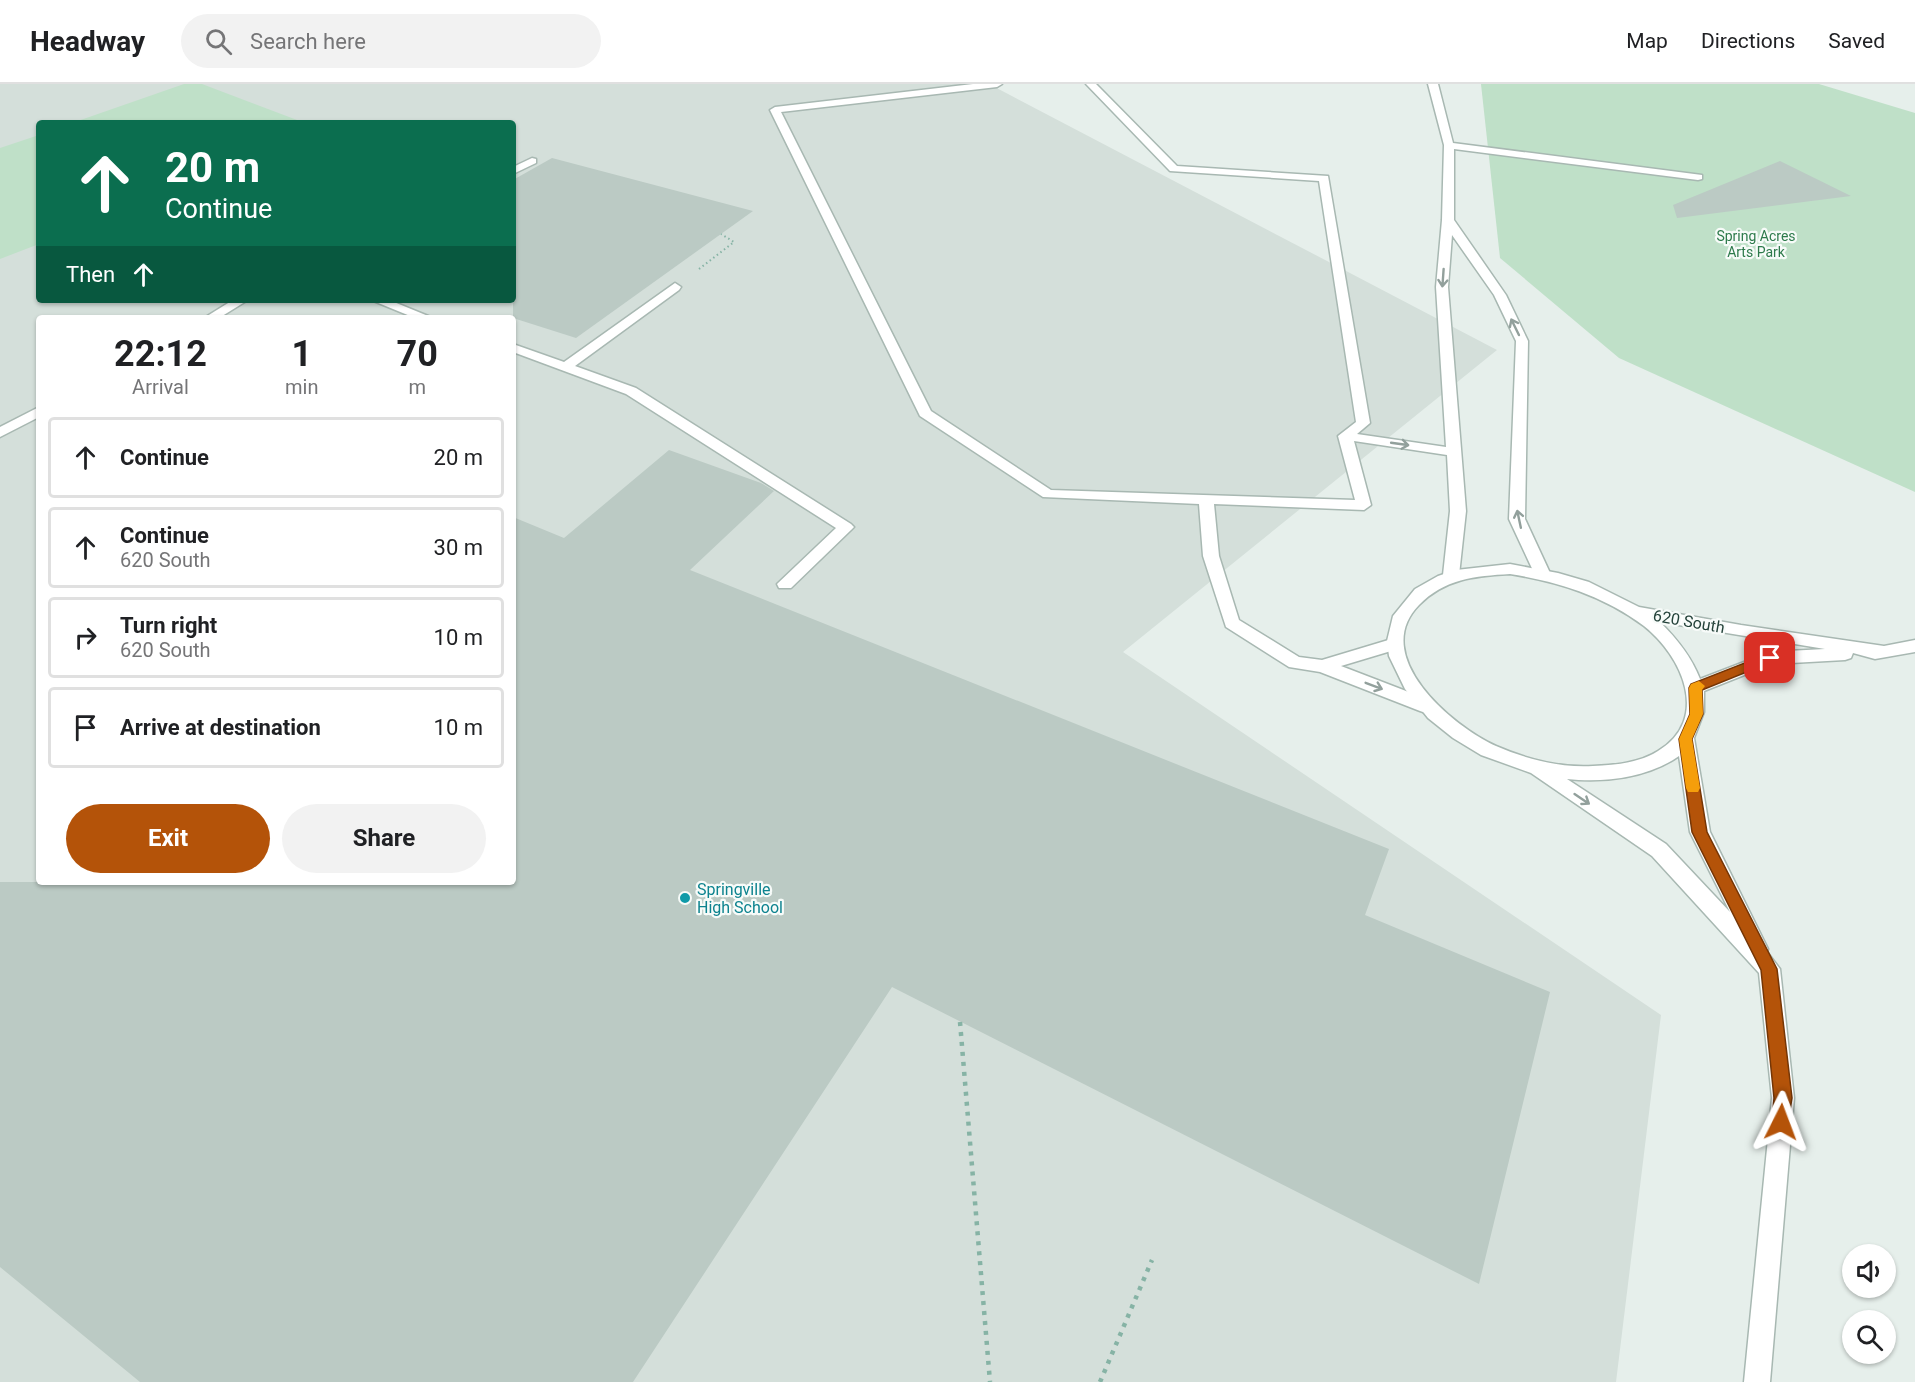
<!DOCTYPE html>
<style>
body{margin:0;font-family:Roboto,sans-serif;background:#f2f2f2;color:#202124;height:100vh;display:flex;flex-direction:column;font-size:22px;white-space:nowrap}
*{box-sizing:border-box;margin:0}
p{font-size:20px;color:#757577}
.icon{flex:none;width:33px;height:33px;fill:none;stroke:currentColor;stroke-width:2;stroke-linecap:round;stroke-linejoin:round}
.map{position:relative;flex:1;overflow:hidden}
.drawer{position:absolute;left:36px;top:231px;width:480px;height:570px;display:flex;flex-direction:column;background:#fff;border-radius:6px;box-shadow:0 2px 4px #0004}
.drawer>*{flex:none}
.top-card{position:absolute;left:36px;top:36px;width:480px;height:183px;border-radius:6px;box-shadow:0 2px 4px #0004;background:#0b6e4f;color:#fff;overflow:hidden}
.buttons{position:absolute;left:1842px;top:1160px;display:grid;gap:12px}
.buttons a{display:grid;place-items:center;width:54px;height:54px;border-radius:50%;background:#fff;box-shadow:0 2px 4px #0004;font-size:30px}
.pin{position:absolute;display:grid;place-items:center;width:51px;height:51px;color:#fff;margin:-26px;border-radius:12px;box-shadow:0 3px 9px #0006}
.me{position:absolute;width:66px;margin:-33px;rotate:3deg;stroke-linejoin:round;filter:drop-shadow(0 0 4px #0008)}
.turn{display:flex;align-items:center;gap:21px;height:126px;padding:0 30px;font-size:27px}
.turn .icon{width:78px;height:78px;stroke-width:2.5}
.turn b{display:block;font-size:42px;line-height:51px}
.then{display:flex;align-items:center;height:57px;padding:0 30px;background:#0003;gap:12px;font-size:22px}
.eta{display:flex;justify-content:space-evenly;align-items:center;height:102px;text-align:center}
.eta b{font-size:36px;font-weight:700;line-height:42px}
.action{display:flex;gap:12px;margin-top:auto;padding:12px 30px}
.action a{flex:1;height:69px;border-radius:36px;background:#b45309;color:#fff;font-size:24px;font-weight:700;line-height:69px;text-align:center}
.action a+a{background:#f2f2f2;color:#202124}
ul{padding:0;list-style:none}
li{display:flex;align-items:center;gap:18px;height:81px;margin:0 12px 9px;padding:0 18px;border:3px solid #e0e0e0;border-radius:6px}
li div{flex:1}
li b{display:block;font-size:22px}
li em{font-style:normal}
header{display:flex;align-items:center;gap:36px;box-sizing:border-box;height:84px;padding:0 30px;background:#fff;border-bottom:2px solid #e0e0e0}
header strong{font-size:28px}
nav{display:flex;gap:33px;margin-inline-start:auto;font-size:21px}
.search{width:420px;height:54px;background:#f2f2f2;display:flex;align-items:center;gap:15px;box-sizing:border-box;padding:0 21px;border-radius:33px;color:#757577;font-size:22px}
.map>svg:first-child{display:block}
.built{fill:#d4dfda;fill-rule:evenodd}
.green{fill:#bfe0c8}
.building{fill:#bbcac4}
.lines{fill:none;stroke-linecap:round;stroke-linejoin:round}
.lane-casing{stroke:#a8b8b2;stroke-width:3}
.street-casing{stroke:#a8b8b2;stroke-width:3}
.path-far1{stroke:#86b3a5;stroke-width:2;stroke-dasharray:1.5 3;stroke-linecap:butt}
.path{stroke:#86b3a5;stroke-width:4.5;stroke-dasharray:4 6;stroke-linecap:butt}
.lane{fill:#fff;fill-rule:evenodd}
.street{fill:#fff;fill-rule:evenodd}
.oneway{stroke:#92a09c}
.route{fill:#b45309;stroke:#753606;stroke-width:1.5}
.slow{fill:#f59e0b}
.culture-dot{fill:#0f9aa8;stroke:#f7fbf9;stroke-width:2}
.labels{text-anchor:middle;stroke-width:4.5;stroke-linejoin:round;paint-order:stroke}
.far-park-label{font-size:14px;fill:#2d7a4b;stroke:#f7fbf9}
.street-label{font-size:16px;fill:#24423a;stroke:#f7fbf9}
.culture-label{font-size:16px;fill:#0d838f;stroke:#f7fbf9;text-anchor:start}
</style>
<header>
<strong>Headway</strong>
<div class="search"><svg class="icon" aria-label="search" viewBox="0 0 24 24"><circle cx="10" cy="10" r="6"/><path d="M15 15l6 6"/></svg>Search here</div>
<nav><a>Map</a><a>Directions</a><a>Saved</a></nav>
</header>
<div class="map">
<svg width="1915" height="1298" viewBox="0 0 1915 1298">
<rect width="100%" height="100%" fill="#e6efeb"/>
<path class="built" d="M 0,0 L 989,0 L 1497,266 L 1123,568 L 1661,931 L 1616,1298 L 0,1298 ZM 39,39 L 513,39 L 513,216 L 39,216 ZM 39,234 L 513,234 L 513,798 L 39,798 Z"/>
<g class="green">
<polygon points="184,0 202,0 305,39 72,39"/>
<polygon points="1481,0 1819,0 1915,29 1915,408 1619,274 1500,174"/>
<polygon points="39,51 39,160 0,175 0,64"/>
</g>
<g class="building">
<polygon points="552,74 753,127 576,254 513,234 513,96"/>
<polygon points="1780,77 1851,112 1677,134 1673,121"/>
<polygon points="669,366 761,399 774,407 690,486 1389,765 1365,831 1550,908 1479,1200 892,903 633,1298 140,1298 0,1183 0,798 513,798 513,433 564,454"/>
</g>
<g class="lines">
<defs>
<g id="lane">
<polygon points="973,0 1002,0 997,3 781,28 931,327 1051,406 1355,416 1338,352 1356,338 1319,97 1170,87 1086,0 1096,0 1177,82 1328,92 1370,339 1357,350 1446,363 1436,203 1442,136 1444,61 1428,0 1438,0 1453,59 1702,91 1702,95 1698,96 1454,65 1454,136 1506,211 1528,257 1525,435 1550,489 1548,493 1536,493 1509,435 1516,257 1494,211 1452,151 1448,203 1466,427 1459,491 1457,495 1445,495 1443,491 1450,427 1447,371 1354,357 1371,421 1364,426 1214,420 1219,472 1239,536 1299,573 1322,576 1395,554 1401,556 1403,560 1401,564 1341,582 1432,617 1435,622 1432,627 1426,629 1420,627 1320,588 1289,583 1226,543 1203,472 1199,420 1043,413 920,332 770,26 775,23"/>
<polygon points="532,74 536,75 536,79 513,90 513,83"/>
<polygon points="675,199 681,203 679,206 575,282 636,304 851,440 854,443 851,446 791,504 779,504 777,500 836,444 626,310 513,268 513,260 564,278"/>
<polygon points="233,216 248,216 219,234 204,234"/>
<polygon points="371,216 389,216 433,234 415,234"/>
<polygon points="39,323 39,333 0,353 0,343"/>
</g>
<path id="street" d="M 1510,480 L 1558,489 L 1589,498 L 1639,523 L 1741,541 L 1884,562 L 1915,556 L 1915,568 L 1875,575 L 1853,569 L 1851,574 L 1845,576 L 1772,580 L 1704,607 L 1704,628 L 1694,654 L 1710,748 L 1765,859 L 1768,865 L 1767,868 L 1780,885 L 1794,1014 L 1770,1298 L 1744,1298 L 1772,1014 L 1759,889 L 1652,772 L 1531,689 L 1481,671 L 1453,654 L 1428,634 L 1405,605 L 1389,572 L 1387,557 L 1393,532 L 1415,505 L 1438,492 L 1456,486 ZM 1510,490 C 1559,498 1604,512 1644,542 C 1682,572 1711,635 1658,667 C 1639,679 1615,681 1593,682 C 1560,684 1526,675 1496,662 C 1452,642 1369,572 1419,521 C 1444,495 1475,492 1510,490 ZM 1660,538 L 1825,565 L 1770,568 L 1700,595 C 1691,572 1677,555 1660,538 ZM 1679,672 L 1690,748 L 1730,828 L 1666,760 L 1567,695 C 1604,699 1648,694 1679,672 Z"/>
</defs>
<use href="#lane" class="lane-casing"/>
<use href="#street" class="street-casing"/>
<polyline class="path-far1" points="699,185 734,158 721,150"/>
<g class="path">
<polyline points="960,938 990,1298"/>
<polyline points="1100,1298 1152,1176"/>
</g>
<use href="#lane" class="lane"/>
<use href="#street" class="street"/>
</g>
<defs><path id="oneway-shaft" d="M-6 0H5M1.5-3L5.5 0L1.5 3" fill="none" stroke-width="1.6" stroke-linecap="round" stroke-linejoin="round" transform="scale(1.5)"/></defs>
<g class="oneway">
<use href="#oneway-shaft" transform="translate(1443 194) rotate(94)"/>
<use href="#oneway-shaft" transform="translate(1515 243) rotate(-116)"/>
<use href="#oneway-shaft" transform="translate(1400 360) rotate(8)"/>
<use href="#oneway-shaft" transform="translate(1519 435) rotate(-102)"/>
<use href="#oneway-shaft" transform="translate(1374 602) rotate(21)"/>
<use href="#oneway-shaft" transform="translate(1582 715) rotate(34)"/>
</g>
<polygon class="route" points="1770,569 1776,574 1774,577 1702,606 1703,630 1692,655 1707,748 1777,885 1792,1014 1787,1044 1781,1047 1775,1044 1772,1038 1774,1014 1761,886 1692,748 1679,655 1690,630 1689,604 1691,600"/>
<polygon class="slow" points="1699,597 1705,602 1702,606 1703,630 1692,655 1700,704 1698,708 1688,708 1686,704 1679,655 1690,630 1689,604 1691,600"/>
<circle class="culture-dot" cx="685" cy="814" r="6"/>
<g class="labels">
<g class="far-park-label">
<text x="1756" y="157">Spring Acres<tspan x="1756" dy="16">Arts Park</tspan></text>
</g>
<g class="street-label">
<text transform="translate(1689 537) rotate(10)" y="6">620 South</text>
</g>
<g class="culture-label">
<text x="697" y="811">Springville<tspan x="697" dy="18">High School</tspan></text>
</g>
</g>
</svg>
<div class="buttons">
<a><svg class="icon" aria-label="sound" viewBox="0 0 24 24"><path d="M4 9h4l5-4v14l-5-4H4zM17 9q2 3 0 6"/></svg></a>
<a><svg class="icon" aria-label="search" viewBox="0 0 24 24"><circle cx="10" cy="10" r="6"/><path d="M15 15l6 6"/></svg></a>
</div>
<div class="pin" style="left:1770px;top:574px;background:#d93025"><svg class="icon" aria-label="arrive" viewBox="0 0 24 24"><path d="M6 21V4h12l-3 4 3 4H6"/></svg></div>
<svg class="me" style="left:1781px;top:1038px" viewBox="-20 -20 40 40"><path d="M0-17L14 15 0 8-14 15z" fill="#b45309" stroke="#fff" stroke-width="4"/></svg>
<div class="top-card">
<div class="turn"><svg class="icon" aria-label="ahead" viewBox="0 0 24 24"><path d="M12 20V5M6 11l6-6 6 6"/></svg><div><b>20 m</b>Continue</div></div>
<div class="then">Then<svg class="icon" aria-label="ahead" viewBox="0 0 24 24"><path d="M12 20V5M6 11l6-6 6 6"/></svg></div>
</div>
<section class="drawer">
<div class="eta">
<div><b>22:12</b><p>Arrival</p></div>
<div><b>1</b><p>min</p></div>
<div><b>70</b><p>m</p></div>
</div>
<ul>
<li><svg class="icon" aria-label="ahead" viewBox="0 0 24 24"><path d="M12 20V5M6 11l6-6 6 6"/></svg><div><b>Continue</b></div><em>20 m</em></li>
<li><svg class="icon" aria-label="ahead" viewBox="0 0 24 24"><path d="M12 20V5M6 11l6-6 6 6"/></svg><div><b>Continue</b><p>620 South</p></div><em>30 m</em></li>
<li><svg class="icon" aria-label="right" viewBox="0 0 24 24"><path d="M7 20v-9h11M14 6l5 5-5 5"/></svg><div><b>Turn right</b><p>620 South</p></div><em>10 m</em></li>
<li><svg class="icon" aria-label="arrive" viewBox="0 0 24 24"><path d="M6 21V4h12l-3 4 3 4H6"/></svg><div><b>Arrive at destination</b></div><em>10 m</em></li>
</ul>
<div class="action"><a>Exit</a><a>Share</a></div>
</section>
</div>
